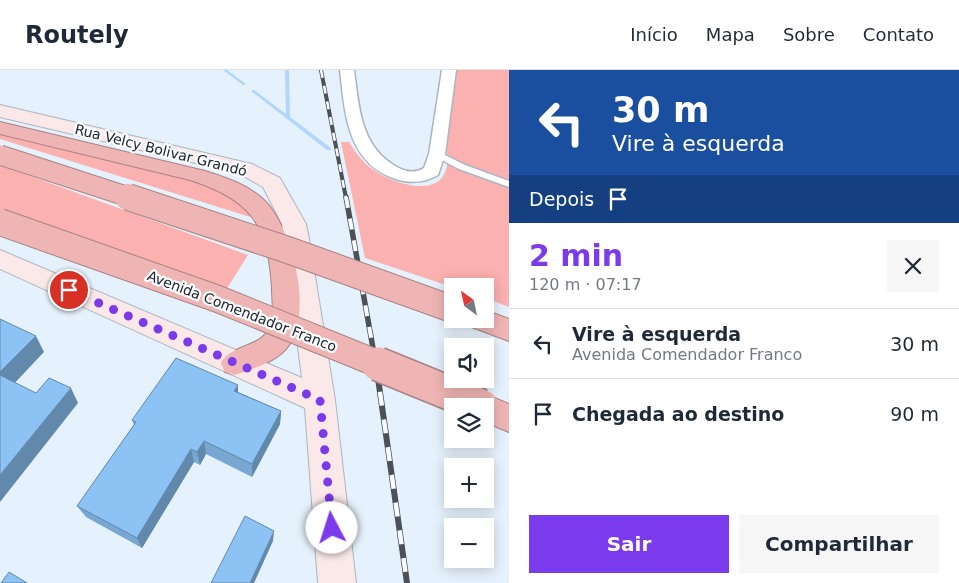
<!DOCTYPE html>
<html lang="pt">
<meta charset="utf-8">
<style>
body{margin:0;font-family:"DejaVu Sans",sans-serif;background:#f6f6f7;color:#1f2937;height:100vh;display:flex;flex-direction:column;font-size:19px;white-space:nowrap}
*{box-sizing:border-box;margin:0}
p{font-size:16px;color:#747a83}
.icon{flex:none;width:28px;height:28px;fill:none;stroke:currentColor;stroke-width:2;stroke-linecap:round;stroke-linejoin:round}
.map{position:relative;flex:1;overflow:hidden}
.details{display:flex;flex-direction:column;background:#fff;width:450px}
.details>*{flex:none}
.guide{background:#1a4fa0;color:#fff;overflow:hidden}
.needle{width:32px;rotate:327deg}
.buttons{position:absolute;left:444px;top:208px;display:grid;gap:10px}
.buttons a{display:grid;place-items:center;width:50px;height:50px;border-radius:0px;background:#fff;box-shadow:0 2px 12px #0003;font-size:25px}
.pin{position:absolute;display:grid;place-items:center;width:42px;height:42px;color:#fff;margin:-21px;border:2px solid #fff;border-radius:50%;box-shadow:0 1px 5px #0007}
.me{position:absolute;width:55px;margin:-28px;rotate:355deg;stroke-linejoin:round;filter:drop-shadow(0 0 4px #0008)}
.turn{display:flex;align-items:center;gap:18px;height:105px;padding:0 20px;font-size:22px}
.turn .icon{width:65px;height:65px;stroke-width:2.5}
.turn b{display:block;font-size:35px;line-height:42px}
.then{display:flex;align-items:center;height:48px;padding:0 20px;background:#0003;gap:10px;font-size:19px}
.round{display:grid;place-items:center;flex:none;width:52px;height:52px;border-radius:0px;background:#f6f6f7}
.head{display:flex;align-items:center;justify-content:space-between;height:85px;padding:0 20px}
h1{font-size:30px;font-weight:700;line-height:38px;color:#7c3aed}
.primary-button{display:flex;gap:10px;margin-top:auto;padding:10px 20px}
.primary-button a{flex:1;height:58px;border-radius:0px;background:#7c3aed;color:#fff;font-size:20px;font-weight:700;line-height:58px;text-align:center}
.primary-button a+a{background:#f6f6f7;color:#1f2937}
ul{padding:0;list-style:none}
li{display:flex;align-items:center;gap:15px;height:70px;padding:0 20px;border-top:1px solid #e0e1e3}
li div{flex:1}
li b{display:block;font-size:19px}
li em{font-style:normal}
header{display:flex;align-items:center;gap:30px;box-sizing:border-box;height:70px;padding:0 25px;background:#fff;border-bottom:1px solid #e0e1e3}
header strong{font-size:24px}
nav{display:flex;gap:28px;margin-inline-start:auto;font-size:18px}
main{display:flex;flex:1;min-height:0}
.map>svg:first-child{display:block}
.green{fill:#fbb1b0}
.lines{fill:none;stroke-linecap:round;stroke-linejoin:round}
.stream{fill:#afd7fd;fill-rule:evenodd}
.lane-casing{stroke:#abb6c1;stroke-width:3}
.street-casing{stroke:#abb6c1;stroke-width:3}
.secondary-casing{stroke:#abb6c1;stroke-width:2}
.highway-casing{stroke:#a78383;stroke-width:2}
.lane{fill:#fff;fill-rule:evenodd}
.street{fill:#fff;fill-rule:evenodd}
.secondary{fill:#fae9e8;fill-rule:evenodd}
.highway{fill:#efb5b4;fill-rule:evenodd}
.rail-far2-casing{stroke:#4b5156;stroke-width:4}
.rail-far1-casing{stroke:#4b5156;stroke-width:5.5}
.rail-casing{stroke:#4b5156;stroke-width:6}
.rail-far2{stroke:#fafdff;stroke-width:2.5;stroke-dasharray:8;stroke-linecap:butt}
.rail-far1{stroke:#fafdff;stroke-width:4;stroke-dasharray:11;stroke-linecap:butt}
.rail{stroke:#fafdff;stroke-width:4.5;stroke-dasharray:14;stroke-linecap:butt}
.highway-bridge-far2-casing{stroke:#a78383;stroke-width:21;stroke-linecap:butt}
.highway-bridge-far1-casing{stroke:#a78383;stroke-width:28;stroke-linecap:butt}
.highway-bridge-casing{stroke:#a78383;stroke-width:36;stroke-linecap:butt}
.highway-bridge-far2{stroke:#efb5b4;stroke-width:19}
.highway-bridge-far1{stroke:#efb5b4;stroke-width:26}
.highway-bridge{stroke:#efb5b4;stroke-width:33}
.wall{fill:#78a7d2}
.shaded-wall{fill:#6288ab}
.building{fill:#8cc2f4;stroke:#6288ab}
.route{stroke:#7c3aed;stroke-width:9;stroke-dasharray:0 16.2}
.labels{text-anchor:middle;stroke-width:4.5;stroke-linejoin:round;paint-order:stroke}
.street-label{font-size:14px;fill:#212529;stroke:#fafdff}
</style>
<header>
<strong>Routely</strong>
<nav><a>Início</a><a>Mapa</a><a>Sobre</a><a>Contato</a></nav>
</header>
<main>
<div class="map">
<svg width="509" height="513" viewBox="0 0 509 513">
<rect width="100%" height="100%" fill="#e5f1fc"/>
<g class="green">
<path d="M 455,0 L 509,0 L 509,237 L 485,228 L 485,216 L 452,217 L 365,188 L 341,72 L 349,72 C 356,83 363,93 375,101 C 391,112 437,129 446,100 C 449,90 445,76 446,65 C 447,44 452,21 455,0 Z"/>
<polygon points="0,62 202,112 240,125 257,149 0,69"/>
<polygon points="0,95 248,185 226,220 0,144"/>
</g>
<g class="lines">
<g class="stream">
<polygon points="223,0 227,0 246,14 243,15"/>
<polygon points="285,0 289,0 290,47 331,78 331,80 327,80 251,21 254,20 286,44"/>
</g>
<defs>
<polygon id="lane" points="437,81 465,95 509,111 509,117 459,99 434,86 433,84"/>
<path id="street" d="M 340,0 L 354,0 C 359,37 360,75 395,96 C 405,102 414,104 424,98 L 429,84 L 442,0 L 456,0 L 445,84 L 438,105 C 424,113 409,114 393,108 C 347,91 345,43 340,0 Z"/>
<polygon id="secondary" points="0,35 252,94 280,108 306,154 309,169 335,330 356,513 318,513 305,338 0,199 0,180 302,308 282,154 263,117 238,103 0,47"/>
<g id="highway">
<path d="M 0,52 L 205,101 C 227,108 249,115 266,132 C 293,161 315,247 286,279 C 273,293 252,299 235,305 L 225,302 L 221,293 C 230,275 259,278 269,259 C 275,248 272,231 272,218 C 268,154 251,130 190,110 L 0,64 Z"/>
<polygon points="485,240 509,249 509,271 469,256 466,249 485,249"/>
<polygon points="485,324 509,334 509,362 485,352 485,336 470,336 474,328"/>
</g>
</defs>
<use href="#lane" class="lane-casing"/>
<use href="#street" class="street-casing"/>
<use href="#secondary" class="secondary-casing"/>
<use href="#highway" class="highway-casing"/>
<use href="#lane" class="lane"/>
<use href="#street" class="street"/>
<use href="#secondary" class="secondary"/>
<use href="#highway" class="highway"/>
<defs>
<polyline id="rail-far2" points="321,0 346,128"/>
<polyline id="rail-far1" points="346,127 376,295"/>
<polyline id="rail" points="376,294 407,513"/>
</defs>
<use href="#rail-far2" class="rail-far2-casing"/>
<use href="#rail-far1" class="rail-far1-casing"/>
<use href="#rail" class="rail-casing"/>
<use href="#rail-far2" class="rail-far2"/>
<use href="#rail-far1" class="rail-far1"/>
<use href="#rail" class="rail"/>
<defs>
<polyline id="highway-bridge-far2" points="0,85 132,128"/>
<g id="highway-bridge-far1">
<polyline points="128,127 285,179 452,239"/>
<polyline points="0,152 218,229 381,295"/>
</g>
<polyline id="highway-bridge" points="378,294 481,336"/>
</defs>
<use href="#highway-bridge-far2" class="highway-bridge-far2-casing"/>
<use href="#highway-bridge-far1" class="highway-bridge-far1-casing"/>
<use href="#highway-bridge" class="highway-bridge-casing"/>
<use href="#highway-bridge-far2" class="highway-bridge-far2"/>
<use href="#highway-bridge-far1" class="highway-bridge-far1"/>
<use href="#highway-bridge" class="highway-bridge"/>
</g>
<polygon class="wall" points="238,322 281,341 280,354 252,407 206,384 200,395 194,392 142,478 86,447 77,436 134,355 132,350"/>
<g class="shaded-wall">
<polygon points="36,266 44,282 9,319 0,306 0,302"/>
<polygon points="238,315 238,329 234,321"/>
<polygon points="71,318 78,333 0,432 0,405"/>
<polygon points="281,341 280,354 252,407 252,394"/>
<polygon points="204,371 206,384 200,395 197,382"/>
<polygon points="191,379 194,392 142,478 137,468"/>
<polygon points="274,461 273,471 254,513 250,513"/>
</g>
<g class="building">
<polygon points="0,249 36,266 0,302"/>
<polygon points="176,288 238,315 234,321 281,341 252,394 204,371 197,382 191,379 137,468 77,436 136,352 132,350"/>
<polygon points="0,305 36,323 49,308 71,318 0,405"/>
<polygon points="245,446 274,461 250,513 211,513"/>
<polygon points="9,502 27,513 1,513"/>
</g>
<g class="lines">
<polyline class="route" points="69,220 320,330 332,458"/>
</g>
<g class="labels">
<g class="street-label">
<text transform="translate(161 80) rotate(14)" y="5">Rua Velcy Bolivar Grandó</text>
<text transform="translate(242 241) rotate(21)" y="5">Avenida Comendador Franco</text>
</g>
</g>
</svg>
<div class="buttons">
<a><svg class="needle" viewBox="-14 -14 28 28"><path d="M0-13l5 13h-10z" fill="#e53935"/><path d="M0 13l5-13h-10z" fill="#747a83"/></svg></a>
<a><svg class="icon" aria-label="sound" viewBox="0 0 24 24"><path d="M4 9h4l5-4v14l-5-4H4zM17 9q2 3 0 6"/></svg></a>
<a><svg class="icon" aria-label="layers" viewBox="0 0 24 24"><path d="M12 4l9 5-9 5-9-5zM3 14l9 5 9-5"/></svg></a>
<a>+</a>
<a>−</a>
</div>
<div class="pin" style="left:69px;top:220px;background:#d93025"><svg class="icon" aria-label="arrive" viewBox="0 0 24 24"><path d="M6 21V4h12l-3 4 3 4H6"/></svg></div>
<svg class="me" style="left:332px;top:458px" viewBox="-20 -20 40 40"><circle r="19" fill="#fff"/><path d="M0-13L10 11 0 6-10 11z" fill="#7c3aed"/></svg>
</div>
<section class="details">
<div class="guide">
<div class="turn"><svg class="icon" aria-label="left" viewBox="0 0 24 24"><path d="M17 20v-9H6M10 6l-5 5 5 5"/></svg><div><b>30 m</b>Vire à esquerda</div></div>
<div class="then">Depois<svg class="icon" aria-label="arrive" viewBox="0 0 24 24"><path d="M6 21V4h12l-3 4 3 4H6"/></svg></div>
</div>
<div class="head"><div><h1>2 min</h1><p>120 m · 07:17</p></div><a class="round"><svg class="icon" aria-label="close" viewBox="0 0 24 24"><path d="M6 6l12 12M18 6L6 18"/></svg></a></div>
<ul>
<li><svg class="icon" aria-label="left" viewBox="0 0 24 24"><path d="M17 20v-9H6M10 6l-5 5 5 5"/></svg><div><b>Vire à esquerda</b><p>Avenida Comendador Franco</p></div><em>30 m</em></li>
<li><svg class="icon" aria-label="arrive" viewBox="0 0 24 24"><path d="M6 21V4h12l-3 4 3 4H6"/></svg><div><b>Chegada ao destino</b></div><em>90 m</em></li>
</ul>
<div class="primary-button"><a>Sair</a><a>Compartilhar</a></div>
</section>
</main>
